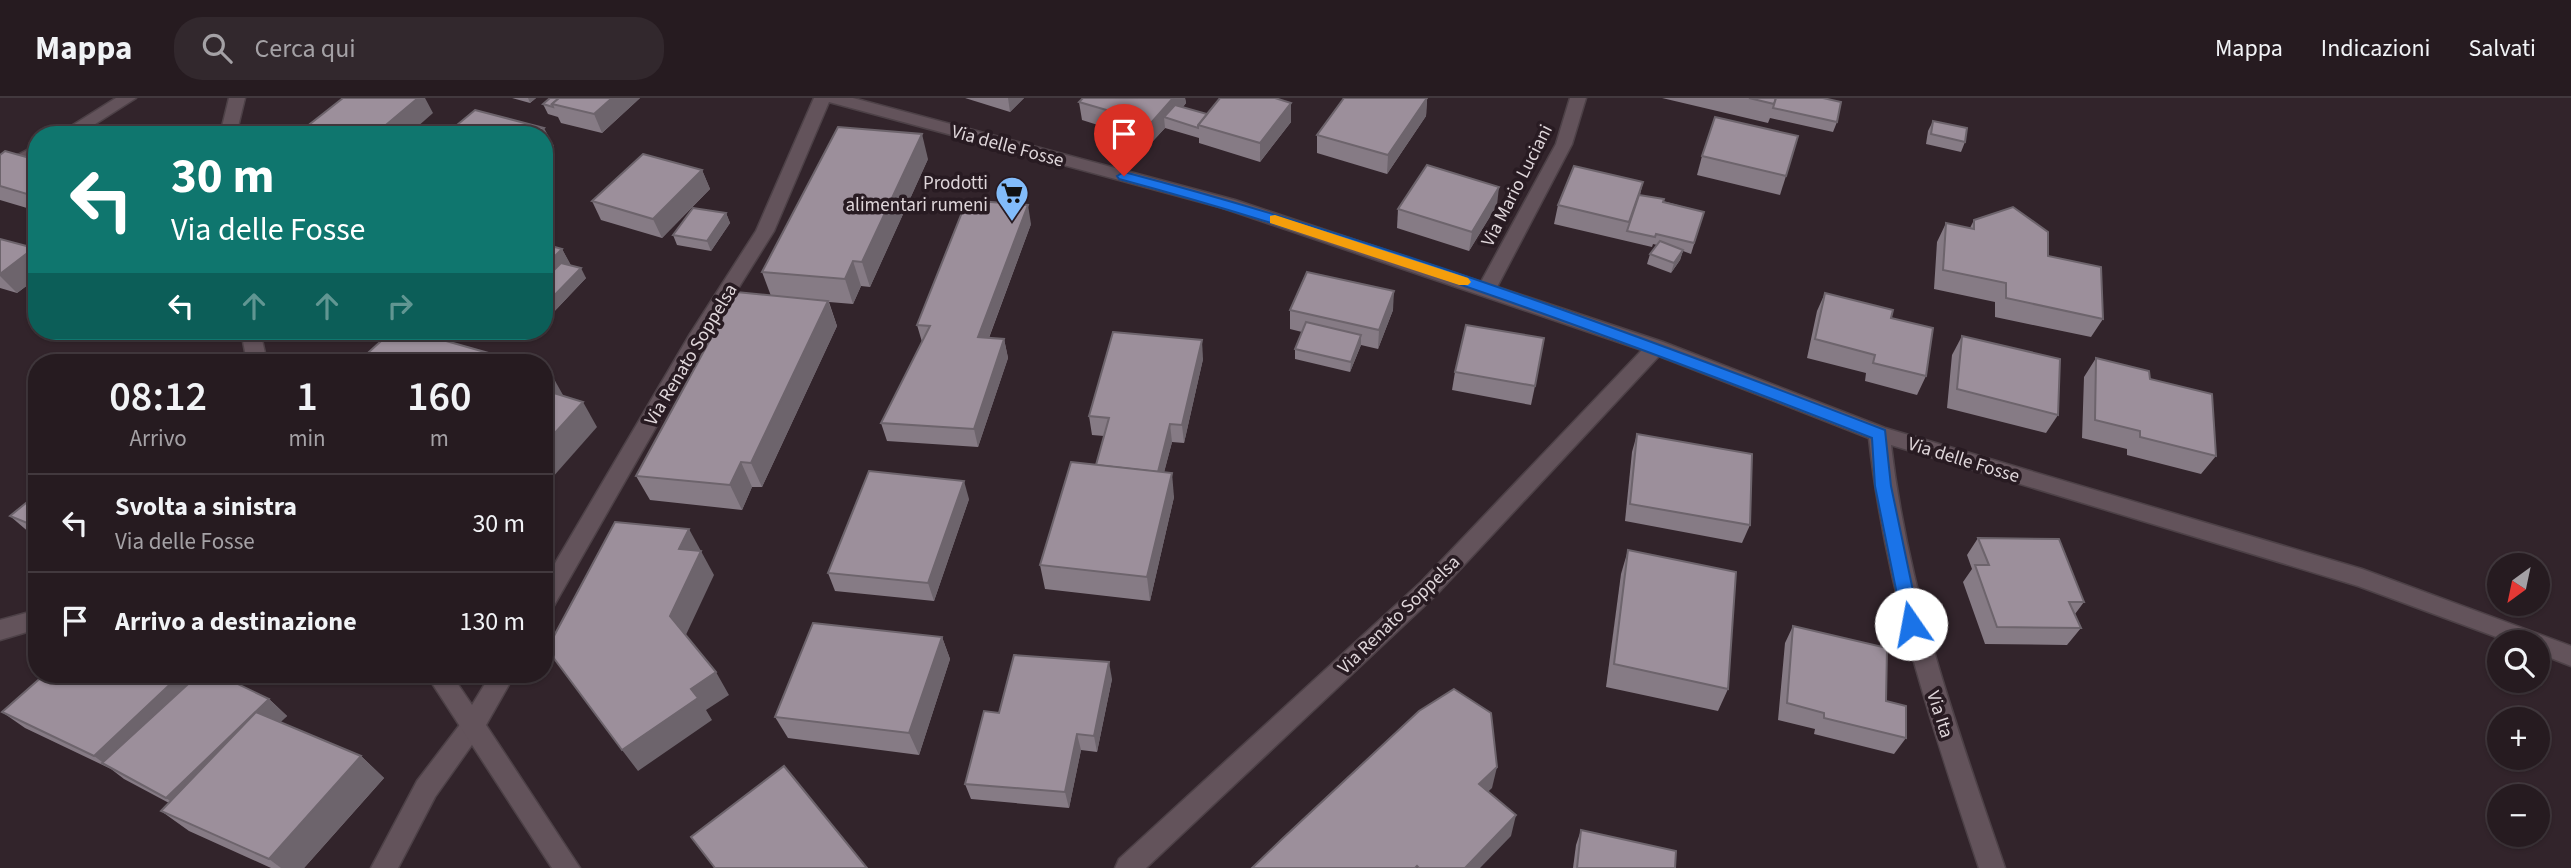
<!DOCTYPE html>
<html lang="it">
<meta charset="utf-8">
<style>
body{margin:0;font-family:"Source Sans 3",sans-serif;background:#32282d;color:#f1f3f6;height:100vh;display:flex;flex-direction:column;font-size:26px;white-space:nowrap}
*{box-sizing:border-box;margin:0}
p{font-size:23px;color:#a4a1a5}
.icon{flex:none;width:38px;height:38px;fill:none;stroke:currentColor;stroke-width:2;stroke-linecap:round;stroke-linejoin:round}
.map{position:relative;flex:1;overflow:hidden}
.side{position:absolute;left:28px;top:256px;width:525px;height:329px;display:flex;flex-direction:column;background:#261b20;border-radius:28px;box-shadow:0 2px 5px #0004,0 0 0 2px #42393e}
.side>*{flex:none}
.hud{position:absolute;left:28px;top:28px;width:525px;height:214px;border-radius:28px;box-shadow:0 2px 5px #0004,0 0 0 2px #42393e;background:#0f766e;color:#fff;overflow:hidden}
.needle{width:46px;rotate:213deg}
.tools{position:absolute;left:2487px;top:455px;display:grid;gap:14px}
.tools a{display:grid;place-items:center;width:63px;height:63px;border-radius:50%;background:#261b20;box-shadow:0 2px 5px #0004,0 0 0 2px #42393e;font-size:35px}
.pin{position:absolute;display:grid;place-items:center;width:60px;height:60px;color:#fff;margin:-72px -30px;border-radius:50% 50% 50% 0;rotate:-45deg;box-shadow:0 0 7px #0007}
.pin .icon{rotate:45deg}
.me{position:absolute;width:77px;margin:-38px;rotate:348deg;stroke-linejoin:round;filter:drop-shadow(0 0 5px #0008)}
.turn{display:flex;align-items:center;gap:24px;height:147px;padding:0 28px;font-size:32px}
.turn .icon{width:91px;height:91px;stroke-width:2.5}
.turn b{display:block;font-size:49px;line-height:60px}
.lanes{display:flex;align-items:center;height:66px;padding:0 28px;background:#0003;justify-content:center;gap:35px;direction:ltr}
.lanes .off{opacity:.35}
.eta{display:flex;justify-content:space-evenly;align-items:center;height:119px;text-align:center}
.eta b{font-size:42px;font-weight:600;line-height:49px}
ul{padding:0;list-style:none}
li{display:flex;align-items:center;gap:21px;height:98px;padding:0 28px;border-top:2px solid #42393e}
li div{flex:1}
li b{display:block;font-size:26px}
li em{font-style:normal}
header{display:flex;align-items:center;gap:42px;box-sizing:border-box;height:98px;padding:0 35px;background:#261b20;border-bottom:2px solid #42393e}
header strong{font-size:33px}
nav{display:flex;gap:38px;margin-inline-start:auto;font-size:24px}
.search{width:490px;height:63px;background:#32282d;display:flex;align-items:center;gap:18px;box-sizing:border-box;padding:0 24px;border-radius:28px;color:#a4a1a5;font-size:26px}
.map>svg:first-child{display:block}
.lines{fill:none;stroke-linecap:round;stroke-linejoin:round}
.lane-casing{stroke:#4d4147;stroke-width:3}
.street-casing{stroke:#4d4147;stroke-width:3}
.lane{fill:#63535b;fill-rule:evenodd}
.street{fill:#63535b;fill-rule:evenodd}
.wall{fill:#867b85}
.shaded-wall{fill:#6d646c}
.building{fill:#9c8f9b;stroke:#6d646c;stroke-width:2}
.route{fill:#1a73e8;stroke:#114b97;stroke-width:2}
.slow{fill:#f59e0b}
.labels{text-anchor:middle;stroke-width:7;stroke-linejoin:round;paint-order:stroke}
.street-label{font-size:19px;fill:#dfd6da;stroke:#281b22}
.poi-label{font-size:19px;fill:#dfd6da;stroke:#281b22;text-anchor:end}
</style>
<header>
<strong>Mappa</strong>
<div class="search"><svg class="icon" aria-label="search" viewBox="0 0 24 24"><circle cx="10" cy="10" r="6"/><path d="M15 15l6 6"/></svg>Cerca qui</div>
<nav><a>Mappa</a><a>Indicazioni</a><a>Salvati</a></nav>
</header>
<div class="map">
<svg width="2571" height="770" viewBox="0 0 2571 770">
<rect width="100%" height="100%" fill="#32242b"/>
<g class="lines">
<defs>
<polygon id="lane" points="473,616 481,620 485,627 481,634 435,699 398,770 371,770 417,683 465,620"/>
<g id="street">
<polygon points="116,0 136,0 78,37 57,37"/>
<polygon points="229,0 245,0 236,37 220,37"/>
<path d="M 814,0 L 853,0 L 1235,102 L 1481,184 L 1556,46 L 1570,0 L 1586,0 L 1572,46 L 1497,189 L 1663,244 L 1885,330 L 2362,471 L 2571,548 L 2571,568 L 2538,555 L 2538,544 L 2510,544 L 2358,488 L 1891,347 C 1908,494 1957,631 2005,770 L 1979,770 C 1932,629 1885,489 1869,340 L 1659,258 L 1437,496 L 1146,770 L 1115,770 L 1119,761 L 1421,484 L 1642,252 L 1223,110 L 829,4 L 774,133 L 704,245 L 552,511 L 544,513 L 544,484 L 690,236 L 756,133 Z"/>
<polygon points="37,47 37,59 0,78 0,66"/>
<polygon points="241,233 260,233 267,264 247,264"/>
<polygon points="37,512 37,531 0,542 0,522"/>
<polygon points="426,576 451,576 472,607 491,576 515,576 486,627 580,770 552,770"/>
</g>
</defs>
<use href="#lane" class="lane-casing"/>
<use href="#street" class="street-casing"/>
<use href="#lane" class="lane"/>
<use href="#street" class="street"/>
</g>
<g class="wall">
<polygon points="512,0 536,0 530,5"/>
<polygon points="550,0 640,0 602,35 561,25 558,19 548,16 543,6"/>
<polygon points="965,0 1024,0 1010,14"/>
<polygon points="1185,0 1186,5 1183,9 1207,16 1291,24 1260,64 1199,45 1199,40 1165,30 1152,44 1082,22 1079,4"/>
<polygon points="1427,0 1426,18 1387,76 1317,55 1317,37"/>
<polygon points="1662,0 1823,0 1837,24 1833,34 1770,20 1768,25"/>
<polygon points="1933,23 1965,44 1961,54 1926,46 1928,33"/>
<polygon points="0,57 37,62 37,113 0,102"/>
<polygon points="1702,58 1786,78 1780,97 1697,77"/>
<polygon points="928,61 870,189 861,188 853,206 829,204 837,228 762,389 752,389 742,412 650,402 636,378 771,198 762,174"/>
<polygon points="702,72 710,91 662,140 601,122 592,103"/>
<polygon points="1643,84 1640,97 1704,114 1691,156 1683,153 1680,162 1671,175 1647,166 1650,156 1657,147 1653,146 1652,149 1554,126 1558,107"/>
<polygon points="1497,107 1469,153 1397,130 1398,111"/>
<polygon points="726,115 730,125 711,153 677,147 673,137"/>
<polygon points="1974,122 2048,158 2103,221 2091,239 1995,219 1995,204 1934,191 1937,144 1946,125 1970,130"/>
<polygon points="1031,126 989,240 1004,241 1008,260 978,349 887,343 881,325 922,244 917,227"/>
<polygon points="0,141 34,150 37,153 37,180 17,195 0,190"/>
<polygon points="544,146 562,151 571,168 586,180 549,219 544,218"/>
<polygon points="1825,195 1891,220 1926,278 1917,297 1865,283 1866,275 1807,260 1817,213"/>
<polygon points="1290,212 1393,212 1378,251 1361,247 1350,274 1295,261 1295,251 1302,234 1290,231"/>
<polygon points="1962,238 2058,317 2046,335 1947,310 1952,257"/>
<polygon points="2096,260 2150,281 2216,358 2201,376 2127,357 2127,351 2082,340 2084,279"/>
<polygon points="1203,261 1184,345 1172,344 1164,374 1174,399 1150,503 1045,491 1040,467 1096,367 1104,338 1092,337 1089,318"/>
<polygon points="1455,274 1535,288 1531,307 1452,292"/>
<polygon points="1637,336 1750,427 1742,445 1625,423 1632,354"/>
<polygon points="37,396 37,438 31,436 10,418"/>
<polygon points="969,401 934,503 835,493 828,475"/>
<polygon points="1978,440 2084,504 2075,516 2081,530 2067,547 1985,546 1963,484 1972,471 1967,457"/>
<polygon points="1628,452 1728,591 1718,613 1606,589 1621,476"/>
<polygon points="1793,528 1886,603 1906,640 1894,656 1814,636 1815,631 1778,622 1785,545"/>
<polygon points="942,539 950,561 919,657 788,640 775,619"/>
<polygon points="1112,581 1097,654 1081,652 1069,710 971,701 965,686 999,615"/>
<polygon points="269,601 287,618 280,624 361,658 384,680 304,770 271,770 189,733 161,713 169,705 124,681 111,671 25,630 2,614"/>
<polygon points="1581,732 1675,770 1573,770 1576,747"/>
</g>
<g class="shaded-wall">
<polygon points="418,0 425,0 433,15 408,37 374,37"/>
<polygon points="528,0 536,0 530,5"/>
<polygon points="612,0 640,0 602,35 594,16"/>
<polygon points="1008,0 1024,0 1010,14"/>
<polygon points="1173,0 1185,0 1186,5 1172,22 1164,19 1165,30 1152,44 1151,25"/>
<polygon points="1427,0 1426,18 1387,76 1388,57"/>
<polygon points="1291,5 1291,24 1260,64 1260,45"/>
<polygon points="544,30 554,48 544,57 544,37 536,37"/>
<polygon points="922,36 928,61 870,189 862,164"/>
<polygon points="702,72 710,91 662,140 653,121"/>
<polygon points="1499,89 1497,107 1469,153 1472,134"/>
<polygon points="1028,107 1031,126 982,258 978,239"/>
<polygon points="726,115 730,125 711,153 707,143"/>
<polygon points="34,150 37,153 37,180 17,195 0,178 0,176"/>
<polygon points="562,151 572,169 544,198 544,169"/>
<polygon points="1683,152 1680,162 1671,175 1674,165"/>
<polygon points="853,163 861,188 853,206 845,181"/>
<polygon points="581,170 586,180 549,219 544,211 544,208"/>
<polygon points="1394,193 1393,212 1378,251 1379,232"/>
<polygon points="828,203 837,228 762,389 751,365"/>
<polygon points="1361,237 1361,247 1350,274 1351,264"/>
<polygon points="1004,241 1008,260 978,349 974,331"/>
<polygon points="1202,242 1203,261 1184,345 1182,327"/>
<polygon points="549,272 563,297 548,314 544,307 544,277"/>
<polygon points="583,304 597,329 544,389 544,347"/>
<polygon points="1170,326 1172,344 1158,398 1156,380"/>
<polygon points="741,364 752,389 742,412 730,387"/>
<polygon points="1172,375 1174,399 1150,503 1147,479"/>
<polygon points="964,383 969,401 934,503 928,485"/>
<polygon points="689,431 714,477 684,541 670,518 679,451"/>
<polygon points="942,539 950,561 919,657 909,635"/>
<polygon points="1109,564 1112,581 1097,654 1094,638"/>
<polygon points="716,574 729,597 706,612 712,622 638,673 622,652 691,591"/>
<polygon points="181,576 204,576 109,669 94,658"/>
<polygon points="269,601 287,618 187,715 166,700"/>
<polygon points="1077,636 1081,652 1069,710 1065,694"/>
<polygon points="361,658 384,680 304,770 281,770 269,761"/>
<polygon points="1497,669 1492,690 1474,707 1479,686"/>
<polygon points="1516,717 1511,738 1480,770 1465,770"/>
</g>
<g class="building">
<polygon points="343,0 418,0 374,37 296,37"/>
<polygon points="550,0 559,0 552,6 553,9 543,6"/>
<polygon points="559,0 612,0 594,16 552,6"/>
<polygon points="1083,0 1173,0 1151,25 1079,4"/>
<polygon points="1220,0 1275,0 1291,5 1260,45 1198,27"/>
<polygon points="1344,0 1427,0 1388,57 1317,37"/>
<polygon points="1749,0 1776,0 1774,6"/>
<polygon points="1776,0 1823,0 1841,4 1837,24 1773,10"/>
<polygon points="1175,7 1207,16 1198,27 1198,30 1164,19"/>
<polygon points="475,12 544,30 536,37 445,37"/>
<polygon points="1715,19 1798,38 1786,78 1702,58"/>
<polygon points="1933,23 1967,30 1965,44 1931,36"/>
<polygon points="838,29 922,36 862,164 853,163 845,181 762,174"/>
<polygon points="5,53 37,62 37,99 0,88 0,57"/>
<polygon points="643,56 702,72 653,121 592,103"/>
<polygon points="1427,67 1499,89 1472,134 1398,111"/>
<polygon points="1574,68 1643,84 1629,124 1558,107"/>
<polygon points="1639,97 1664,101 1663,104 1704,114 1694,145 1656,136 1655,139 1627,133"/>
<polygon points="967,102 1028,107 978,239 1004,241 974,331 881,325 930,228 917,227"/>
<polygon points="2013,109 2048,134 2048,158 2101,169 2103,221 2006,200 2006,185 1943,172 1946,125 1974,131 1974,122"/>
<polygon points="693,110 726,115 707,143 673,137"/>
<polygon points="0,141 34,150 0,176"/>
<polygon points="1660,143 1683,152 1674,165 1650,156"/>
<polygon points="544,146 562,151 544,169"/>
<polygon points="561,165 581,170 544,208 544,182"/>
<polygon points="1307,174 1394,193 1379,232 1290,212"/>
<polygon points="736,194 828,203 751,365 741,364 730,387 636,378"/>
<polygon points="1825,195 1893,212 1891,220 1933,230 1926,278 1873,265 1875,257 1815,241"/>
<polygon points="1306,224 1361,237 1351,264 1295,251"/>
<polygon points="1466,227 1544,240 1535,288 1455,274"/>
<polygon points="392,233 411,233 520,264 358,264"/>
<polygon points="1113,234 1202,242 1182,327 1170,326 1158,374 1096,367 1109,320 1089,318"/>
<polygon points="1962,238 2060,261 2058,317 1957,291"/>
<polygon points="2096,260 2149,273 2150,281 2212,296 2216,358 2140,339 2140,333 2095,322"/>
<polygon points="544,292 583,304 544,347"/>
<polygon points="1637,336 1752,356 1750,427 1630,406"/>
<polygon points="1071,364 1172,375 1147,479 1040,467"/>
<polygon points="869,373 964,383 928,485 828,475"/>
<polygon points="37,396 37,429 10,418"/>
<polygon points="615,424 689,431 679,451 701,453 670,518 716,574 691,591 698,600 622,652 547,551"/>
<polygon points="1978,440 2059,441 2084,504 2069,504 2081,530 1997,529 1975,467 1989,467"/>
<polygon points="1628,452 1736,474 1728,591 1614,566"/>
<polygon points="813,525 942,539 909,635 775,619"/>
<polygon points="1793,528 1887,550 1886,603 1906,608 1906,640 1824,620 1824,615 1787,605"/>
<polygon points="1014,557 1109,564 1094,638 1077,636 1065,694 965,686 984,613 999,615"/>
<polygon points="45,576 181,576 94,658 2,614"/>
<polygon points="199,576 217,576 269,601 166,700 102,665"/>
<polygon points="1454,591 1491,615 1497,669 1479,686 1516,717 1465,770 1419,770 1417,768 1415,770 1252,770 1281,742 1419,613"/>
<polygon points="256,614 361,658 269,761 161,713"/>
<polygon points="784,668 867,770 715,770 691,739"/>
<polygon points="1581,732 1676,753 1675,770 1577,770"/>
</g>
<path class="route" d="M 1124,74 C 1383,142 1635,236 1885,332 L 1891,388 L 1920,526 L 1917,531 L 1911,533 L 1903,526 L 1875,388 L 1872,340 C 1625,243 1375,150 1119,81 L 1117,78 Z"/>
<polygon class="slow" points="1275,117 1468,180 1471,184 1468,187 1459,187 1270,125 1270,118"/>
<defs>
<symbol id="supermarket-pin" viewBox="-11 -11 22 30"><path d="M0 17L-7.5 6A9.5 9.5 0 1 1 7.5 6Z" fill="#82bcfa" stroke="#281b22"/><path d="M-6-5.5h2.5l.6 2H6L4.5 2H-2.5L-4.4-4H-6ZM-1.5 3.2a1.3 1.3 0 1 0 .1 0ZM3 3.2a1.3 1.3 0 1 0 .1 0Z" fill="#111"/></symbol>
</defs>
<g fill-rule="evenodd">
<use href="#supermarket-pin" x="993" y="76" width="38" height="52"/>
</g>
<g class="labels">
<g class="street-label">
<text transform="translate(1008 47) rotate(15)" y="7">Via delle Fosse</text>
<text transform="translate(1516 87) rotate(-63)" y="7">Via Mario Luciani</text>
<text transform="translate(690 256) rotate(-59)" y="7">Via Renato Soppelsa</text>
<text transform="translate(1964 361) rotate(17)" y="7">Via delle Fosse</text>
<text transform="translate(1398 516) rotate(-44)" y="7">Via Renato Soppelsa</text>
<text transform="translate(1941 616) rotate(72)" y="7">Via Ita</text>
</g>
<g class="poi-label">
<text x="988" y="91">Prodotti<tspan x="988" dy="22">alimentari rumeni</tspan></text>
</g>
</g>
</svg>
<div class="tools">
<a><svg class="needle" viewBox="-14 -14 28 28"><path d="M0-13l5 13h-10z" fill="#e53935"/><path d="M0 13l5-13h-10z" fill="#a4a1a5"/></svg></a>
<a><svg class="icon" aria-label="search" viewBox="0 0 24 24"><circle cx="10" cy="10" r="6"/><path d="M15 15l6 6"/></svg></a>
<a>+</a>
<a>−</a>
</div>
<div class="pin" style="left:1124px;top:78px;background:#d93025"><svg class="icon" aria-label="arrive" viewBox="0 0 24 24"><path d="M6 21V4h12l-3 4 3 4H6"/></svg></div>
<svg class="me" style="left:1911px;top:526px" viewBox="-20 -20 40 40"><circle r="19" fill="#fff"/><path d="M0-13L10 11 0 6-10 11z" fill="#1a73e8"/></svg>
<div class="hud">
<div class="turn"><svg class="icon" aria-label="left" viewBox="0 0 24 24"><path d="M17 20v-9H6M10 6l-5 5 5 5"/></svg><div><b>30 m</b>Via delle Fosse</div></div>
<div class="lanes"><svg class="icon" aria-label="left" viewBox="0 0 24 24"><path d="M17 20v-9H6M10 6l-5 5 5 5"/></svg><svg class="icon off" aria-label="ahead" viewBox="0 0 24 24"><path d="M12 20V5M6 11l6-6 6 6"/></svg><svg class="icon off" aria-label="ahead" viewBox="0 0 24 24"><path d="M12 20V5M6 11l6-6 6 6"/></svg><svg class="icon off" aria-label="right" viewBox="0 0 24 24"><path d="M7 20v-9h11M14 6l5 5-5 5"/></svg></div>
</div>
<section class="side">
<div class="eta">
<div><b>08:12</b><p>Arrivo</p></div>
<div><b>1</b><p>min</p></div>
<div><b>160</b><p>m</p></div>
</div>
<ul>
<li><svg class="icon" aria-label="left" viewBox="0 0 24 24"><path d="M17 20v-9H6M10 6l-5 5 5 5"/></svg><div><b>Svolta a sinistra</b><p>Via delle Fosse</p></div><em>30 m</em></li>
<li><svg class="icon" aria-label="arrive" viewBox="0 0 24 24"><path d="M6 21V4h12l-3 4 3 4H6"/></svg><div><b>Arrivo a destinazione</b></div><em>130 m</em></li>
</ul>
</section>
</div>
